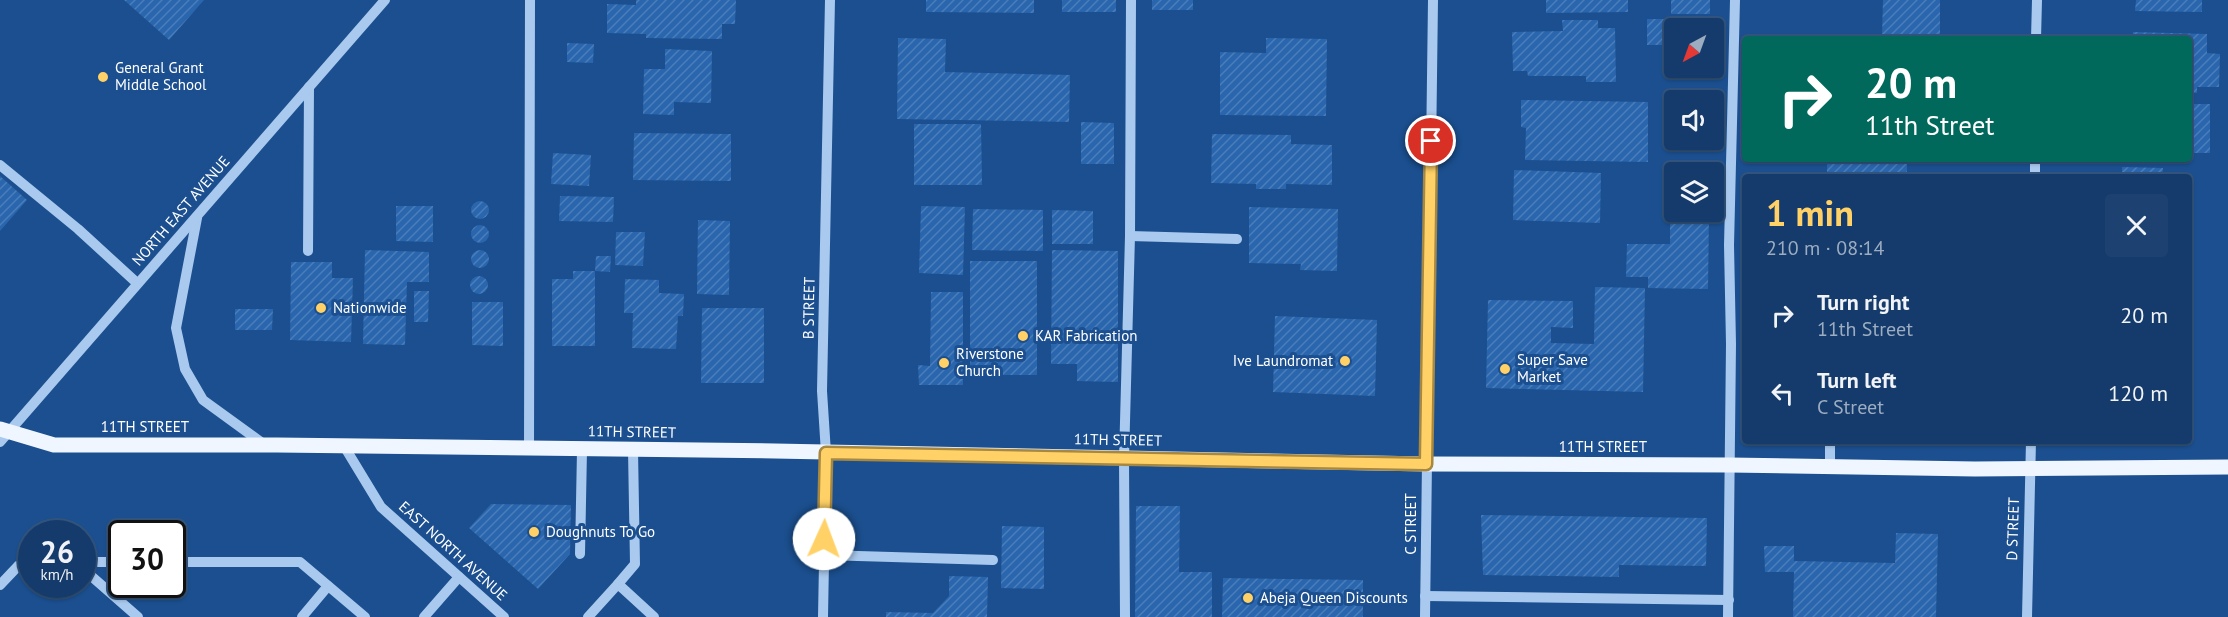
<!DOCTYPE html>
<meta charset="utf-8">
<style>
body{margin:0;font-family:"PT Sans",sans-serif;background:#1d4271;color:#f1f3f6;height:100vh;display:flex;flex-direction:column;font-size:22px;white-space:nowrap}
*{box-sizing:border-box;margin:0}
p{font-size:20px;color:#9dadc1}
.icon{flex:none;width:33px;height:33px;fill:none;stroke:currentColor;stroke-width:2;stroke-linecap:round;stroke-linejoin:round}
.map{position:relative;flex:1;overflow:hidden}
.side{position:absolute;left:1742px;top:174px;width:450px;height:270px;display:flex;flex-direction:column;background:#143b6b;border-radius:6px;box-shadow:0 2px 4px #0004,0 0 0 2px #33557e}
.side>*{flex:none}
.banner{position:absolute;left:1742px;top:36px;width:450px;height:126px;border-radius:6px;box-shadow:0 2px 4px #0004,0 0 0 2px #33557e;background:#00695c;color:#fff;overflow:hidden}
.needle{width:39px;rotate:221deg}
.fabs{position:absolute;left:1664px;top:18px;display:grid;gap:12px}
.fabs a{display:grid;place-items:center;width:60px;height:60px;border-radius:6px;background:#143b6b;box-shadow:0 2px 4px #0004,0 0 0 2px #33557e;font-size:30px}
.speed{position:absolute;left:18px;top:520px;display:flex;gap:12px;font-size:30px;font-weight:700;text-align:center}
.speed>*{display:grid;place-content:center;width:78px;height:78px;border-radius:50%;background:#143b6b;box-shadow:0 2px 4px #0004,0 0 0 2px #33557e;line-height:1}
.speed small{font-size:15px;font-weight:400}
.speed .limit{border:3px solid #111;border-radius:9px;background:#fff;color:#111}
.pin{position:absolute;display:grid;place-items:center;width:51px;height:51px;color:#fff;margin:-26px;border:3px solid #fff;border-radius:50%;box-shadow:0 2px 6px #0007}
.me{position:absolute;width:66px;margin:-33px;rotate:2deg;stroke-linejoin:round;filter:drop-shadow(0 0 4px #0008)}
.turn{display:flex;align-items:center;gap:21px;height:126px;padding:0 24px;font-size:27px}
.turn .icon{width:78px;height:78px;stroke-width:2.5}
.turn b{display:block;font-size:42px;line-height:51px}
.round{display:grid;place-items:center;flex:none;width:63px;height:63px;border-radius:6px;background:#1d4271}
.headline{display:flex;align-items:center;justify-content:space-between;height:102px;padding:0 24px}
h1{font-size:36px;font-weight:600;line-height:45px;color:#ffd166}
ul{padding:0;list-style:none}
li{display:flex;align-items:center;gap:18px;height:78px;padding:0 24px}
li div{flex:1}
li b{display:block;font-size:22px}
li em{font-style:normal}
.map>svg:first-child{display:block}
.building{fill:url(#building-hatch)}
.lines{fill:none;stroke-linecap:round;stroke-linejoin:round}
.minor{stroke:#a9c9ee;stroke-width:10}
.major{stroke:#f0f6ff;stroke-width:15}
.route-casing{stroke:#a68842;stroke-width:15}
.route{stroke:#ffd166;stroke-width:10}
.poi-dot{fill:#ffd166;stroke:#1b4f8f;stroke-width:2}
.labels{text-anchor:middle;stroke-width:6;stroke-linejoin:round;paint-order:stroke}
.poi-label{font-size:15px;fill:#fff;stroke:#1b4f8f;text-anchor:start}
.street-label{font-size:15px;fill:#fff;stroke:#1b4f8f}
</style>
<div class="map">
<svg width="2228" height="617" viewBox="0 0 2228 617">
<defs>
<pattern id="building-hatch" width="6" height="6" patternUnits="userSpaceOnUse" patternTransform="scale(1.5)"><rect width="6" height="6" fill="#2a66ad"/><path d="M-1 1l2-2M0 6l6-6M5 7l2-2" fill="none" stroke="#4a7db9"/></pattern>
</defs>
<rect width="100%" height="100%" fill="#1b4f8f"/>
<g class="building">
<polygon points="124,0 204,0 169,40"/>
<polygon points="636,0 736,0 735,24 722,24 722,39 646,38 646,34 607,33 607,4 636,5"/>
<polygon points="926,0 1034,0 1034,13 926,12"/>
<rect x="1062" y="0" width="54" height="12"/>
<rect x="1152" y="0" width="41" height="10"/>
<polygon points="1546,0 1628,0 1628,12 1546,13"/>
<rect x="1671" y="0" width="39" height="14"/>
<polygon points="1883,0 1940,0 1940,38 1882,36"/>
<polygon points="2136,0 2202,0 2202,12 2135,11"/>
<polygon points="1647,19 1697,19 1697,28 1674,28 1674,45 1647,45"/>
<polygon points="1562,20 1598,20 1598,28 1615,28 1616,82 1586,82 1586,76 1528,76 1527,71 1513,71 1512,32 1563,31"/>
<polygon points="2133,32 2207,34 2207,53 2220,54 2219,87 2197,87 2197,93 2188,92 2188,39 2132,39"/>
<polygon points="898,38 946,39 945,72 1070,75 1069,122 897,119"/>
<polygon points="1266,38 1327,39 1326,116 1220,115 1220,52 1266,53"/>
<polygon points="567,43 594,44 593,63 567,62"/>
<polygon points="665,49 712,51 711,103 674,102 674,115 643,114 644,69 665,69"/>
<polygon points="1521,100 1648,102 1648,162 1525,160 1526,128 1521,127"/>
<rect x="2188" y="104" width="22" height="49"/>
<polygon points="1081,122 1114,123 1114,164 1081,164"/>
<polygon points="914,124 981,124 982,185 914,185"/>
<polygon points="634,133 731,134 731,181 633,180"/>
<polygon points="1212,134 1291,135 1291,144 1332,145 1332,185 1286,184 1286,189 1256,189 1256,184 1211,183"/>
<polygon points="553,153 591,155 589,186 551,184"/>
<rect x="1827" y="159" width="80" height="18"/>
<polygon points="2122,167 2163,168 2162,177 2122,177"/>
<polygon points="1514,170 1601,173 1600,223 1513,220"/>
<polygon points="0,176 27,200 0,231"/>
<polygon points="560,196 614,197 613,222 559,221"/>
<circle cx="480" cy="210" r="9"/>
<polygon points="396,206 433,206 433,242 396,241"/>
<polygon points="921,206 965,207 963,275 919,273"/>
<polygon points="1742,206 1744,206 1744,272 1741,272"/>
<polygon points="1249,207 1338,209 1337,271 1300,270 1301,264 1249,263"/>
<polygon points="973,209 1043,210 1043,251 972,250"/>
<polygon points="1052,210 1093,211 1093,244 1052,244"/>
<polygon points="1670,215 1709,215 1708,289 1648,288 1648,277 1626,277 1627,244 1670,244"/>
<polygon points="698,220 730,221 729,295 697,294"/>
<circle cx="480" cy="234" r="9"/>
<polygon points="616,232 645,232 643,266 615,265"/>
<circle cx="480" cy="259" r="9"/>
<polygon points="365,250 429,252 429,282 407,282 405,345 363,344"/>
<polygon points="1052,250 1118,251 1118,382 1077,381 1077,364 1051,364"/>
<polygon points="596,256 611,256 610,272 595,271 595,346 552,346 552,279 573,279 573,271 595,271"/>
<rect x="970" y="261" width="67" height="114"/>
<polygon points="291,262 332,262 332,278 353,278 351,342 290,340"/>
<circle cx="479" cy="285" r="9"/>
<polygon points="625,279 659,280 659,293 684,294 683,316 678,316 676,349 632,348 633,313 624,313"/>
<polygon points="1595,287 1645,288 1643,392 1486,388 1488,300 1573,301 1573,328 1551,327 1551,343 1594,344"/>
<polygon points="414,291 429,291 428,322 414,322"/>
<polygon points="931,292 963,292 963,385 919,385 918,365 930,366"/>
<polygon points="472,302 503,302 503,346 472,345"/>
<polygon points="702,308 764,308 764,383 701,383"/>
<polygon points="235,309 273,309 272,330 235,330"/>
<polygon points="1275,316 1377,320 1375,396 1273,392"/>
<polygon points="491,504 571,505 570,554 538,589 469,528"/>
<polygon points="1136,506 1180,506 1179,572 1212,572 1212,617 1135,617"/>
<polygon points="1481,515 1707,518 1706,566 1619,565 1619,577 1483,575"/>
<polygon points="1002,526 1044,527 1044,589 1001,588"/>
<polygon points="1896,533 1938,534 1936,617 1793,617 1794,572 1765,572 1764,546 1794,546 1794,561 1895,563"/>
<polygon points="949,576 988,577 987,617 886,617 886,612 933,613 949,596"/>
<polygon points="1223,578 1363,580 1363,617 1222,617"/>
</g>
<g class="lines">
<g class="minor">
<polyline points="2036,39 2037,0"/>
<polyline points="0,165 78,229 137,283"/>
<polyline points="2035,177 2035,159"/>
<polyline points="197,218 176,328 185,369 203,400 265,445"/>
<polyline points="1130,236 1237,239"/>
<polyline points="308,251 309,87"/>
<polyline points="0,442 385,0"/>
<polyline points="344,446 381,507 504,617"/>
<polyline points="529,449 530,0"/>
<polyline points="1830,466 1830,441"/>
<polyline points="580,554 582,450"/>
<polyline points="824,555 993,560"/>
<polyline points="82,562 122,562"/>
<polyline points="172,562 300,562 365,617"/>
<polyline points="82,568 138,617"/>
<polyline points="618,584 635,564 633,450"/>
<polyline points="0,585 19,565 32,565"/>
<polyline points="1425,596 1729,600"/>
<polyline points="302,617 328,586"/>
<polyline points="424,617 459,577"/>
<polyline points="588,617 618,584 654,617"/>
<polyline points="823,617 826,453 822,391 830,0"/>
<polyline points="1125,617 1124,459 1130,236 1131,0"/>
<polyline points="1425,617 1433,0"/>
<polyline points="1728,617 1731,344 1729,245 1735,0"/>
<polyline points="2027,617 2031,441"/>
</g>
<polyline class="major" points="0,429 54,445 277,445 775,451 1426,464 1730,465 1975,469 2228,467"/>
</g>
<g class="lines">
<defs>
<polyline id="route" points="824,539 826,453 1426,464 1431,141"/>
</defs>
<use href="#route" class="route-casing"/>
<use href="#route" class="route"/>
</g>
<g class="poi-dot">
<circle cx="103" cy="77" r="6"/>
<circle cx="321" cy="308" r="6"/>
<circle cx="1023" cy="336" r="6"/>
<circle cx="1345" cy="361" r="6"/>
<circle cx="944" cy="363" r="6"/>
<circle cx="1505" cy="369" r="6"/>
<circle cx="534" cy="532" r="6"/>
<circle cx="1248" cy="598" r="6"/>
</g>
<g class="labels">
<g class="poi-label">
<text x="115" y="73">General Grant<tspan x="115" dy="17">Middle School</tspan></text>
<text x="333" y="313">Nationwide</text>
<text x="1035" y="341">KAR Fabrication</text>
<text x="956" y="359">Riverstone<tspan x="956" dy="17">Church</tspan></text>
<text x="1517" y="365">Super Save<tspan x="1517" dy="17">Market</tspan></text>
<text x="1333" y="366" text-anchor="end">Ive Laundromat</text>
<text x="546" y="537">Doughnuts To Go</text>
<text x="1260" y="603">Abeja Queen Discounts</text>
</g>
<g class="street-label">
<text transform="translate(181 211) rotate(-49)" y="5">NORTH EAST AVENUE</text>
<text transform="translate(809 308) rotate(-89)" y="5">B STREET</text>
<text x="145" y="432">11TH STREET</text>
<text transform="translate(632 432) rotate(1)" y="5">11TH STREET</text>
<text transform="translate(1118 440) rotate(1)" y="5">11TH STREET</text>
<text x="1603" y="452">11TH STREET</text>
<text transform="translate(1411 524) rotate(-90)" y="5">C STREET</text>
<text transform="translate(2013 529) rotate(-88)" y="5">D STREET</text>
<text transform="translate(453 551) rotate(42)" y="5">EAST NORTH AVENUE</text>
</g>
</g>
</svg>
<div class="fabs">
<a><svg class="needle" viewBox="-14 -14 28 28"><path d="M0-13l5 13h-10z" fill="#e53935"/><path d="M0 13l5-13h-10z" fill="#9dadc1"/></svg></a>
<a><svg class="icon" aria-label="sound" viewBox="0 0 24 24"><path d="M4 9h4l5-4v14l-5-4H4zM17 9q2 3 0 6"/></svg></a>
<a><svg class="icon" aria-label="layers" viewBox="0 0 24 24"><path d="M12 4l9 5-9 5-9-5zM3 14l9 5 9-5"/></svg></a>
</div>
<div class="speed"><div>26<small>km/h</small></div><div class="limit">30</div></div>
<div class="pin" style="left:1431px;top:141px;background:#d93025"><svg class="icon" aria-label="arrive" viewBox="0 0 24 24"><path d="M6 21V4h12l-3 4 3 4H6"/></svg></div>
<svg class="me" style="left:824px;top:539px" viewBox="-20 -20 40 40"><circle r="19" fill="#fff"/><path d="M0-13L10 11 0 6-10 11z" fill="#ffd166"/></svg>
<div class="banner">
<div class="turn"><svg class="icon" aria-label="right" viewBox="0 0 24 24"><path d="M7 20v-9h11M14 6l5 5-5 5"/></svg><div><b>20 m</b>11th Street</div></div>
</div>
<section class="side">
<div class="headline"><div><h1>1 min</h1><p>210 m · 08:14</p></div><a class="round"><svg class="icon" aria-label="close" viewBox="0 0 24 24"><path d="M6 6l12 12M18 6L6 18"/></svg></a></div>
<ul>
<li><svg class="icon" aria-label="right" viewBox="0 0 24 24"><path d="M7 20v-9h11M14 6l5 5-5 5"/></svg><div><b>Turn right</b><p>11th Street</p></div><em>20 m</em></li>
<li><svg class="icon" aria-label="left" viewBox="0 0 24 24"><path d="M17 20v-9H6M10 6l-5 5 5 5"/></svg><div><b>Turn left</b><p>C Street</p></div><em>120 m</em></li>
</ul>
</section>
</div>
